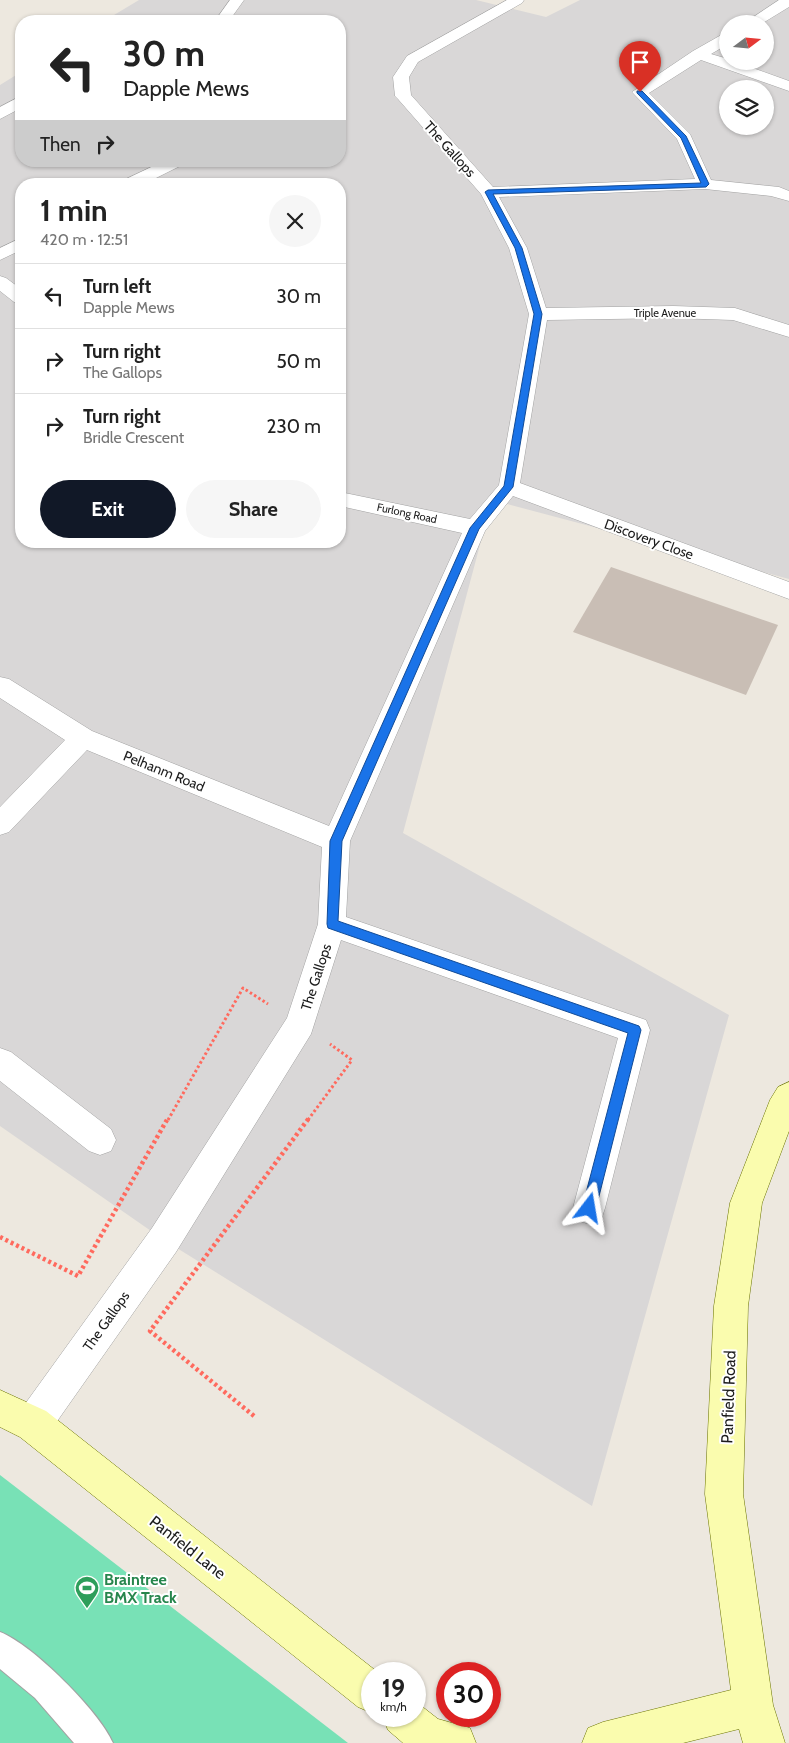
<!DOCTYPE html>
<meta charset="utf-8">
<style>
body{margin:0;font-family:Cabin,sans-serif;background:#f6f6f6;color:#222;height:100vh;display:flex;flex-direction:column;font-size:19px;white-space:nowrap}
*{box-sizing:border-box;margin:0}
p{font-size:16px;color:#767676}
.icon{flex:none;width:28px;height:28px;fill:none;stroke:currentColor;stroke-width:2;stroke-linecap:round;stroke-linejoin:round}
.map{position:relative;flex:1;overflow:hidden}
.side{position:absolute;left:15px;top:178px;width:331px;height:370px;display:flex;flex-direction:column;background:#fff;border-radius:20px;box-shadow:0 1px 4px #0004}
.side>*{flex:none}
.hud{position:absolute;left:15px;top:15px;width:331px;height:152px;border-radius:20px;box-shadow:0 1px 4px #0004;background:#fff;color:#222;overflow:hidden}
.needle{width:32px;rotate:74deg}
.fabs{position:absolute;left:719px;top:15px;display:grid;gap:10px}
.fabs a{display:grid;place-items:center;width:55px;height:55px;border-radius:50%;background:#fff;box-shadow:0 1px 4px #0004;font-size:25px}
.speed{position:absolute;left:361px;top:1662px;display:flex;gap:10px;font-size:25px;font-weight:700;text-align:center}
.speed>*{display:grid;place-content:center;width:65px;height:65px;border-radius:50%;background:#fff;box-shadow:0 1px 4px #0004;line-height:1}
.speed small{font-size:12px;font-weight:400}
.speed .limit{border:8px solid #d22;background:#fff;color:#111}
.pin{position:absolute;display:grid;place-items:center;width:42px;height:42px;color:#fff;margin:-51px -21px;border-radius:50% 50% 50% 0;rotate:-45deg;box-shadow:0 0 5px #0007}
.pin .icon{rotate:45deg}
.me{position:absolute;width:55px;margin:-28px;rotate:14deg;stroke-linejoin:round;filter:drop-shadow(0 0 4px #0008)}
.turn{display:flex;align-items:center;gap:18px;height:105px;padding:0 25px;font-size:22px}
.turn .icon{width:65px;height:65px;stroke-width:2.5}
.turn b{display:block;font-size:35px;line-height:42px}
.then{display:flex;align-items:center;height:48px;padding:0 25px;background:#0003;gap:10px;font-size:19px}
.round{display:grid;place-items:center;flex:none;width:52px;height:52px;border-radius:26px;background:#f6f6f6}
.overview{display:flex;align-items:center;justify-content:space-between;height:85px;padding:0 25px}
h1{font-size:30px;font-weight:700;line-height:38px}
.button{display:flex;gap:10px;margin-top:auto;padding:10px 25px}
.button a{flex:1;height:58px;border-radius:30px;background:#111827;color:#fff;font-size:20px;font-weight:700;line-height:58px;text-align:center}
.button a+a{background:#f6f6f6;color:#222}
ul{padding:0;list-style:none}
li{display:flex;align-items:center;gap:15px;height:65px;padding:0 25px;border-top:1px solid #e0e0e0}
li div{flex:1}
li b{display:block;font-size:19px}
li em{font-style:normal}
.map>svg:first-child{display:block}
.residential{fill:#d9d7d7;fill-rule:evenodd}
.pitch{fill:#78e1b6}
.building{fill:#c9beb5}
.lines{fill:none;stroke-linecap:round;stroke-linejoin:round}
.lane-casing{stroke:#a2a2a2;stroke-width:2}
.street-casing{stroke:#a2a2a2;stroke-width:1}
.secondary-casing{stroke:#6a7300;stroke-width:1}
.path-far1{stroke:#ff6a5e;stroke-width:3;stroke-dasharray:2.5 2.5;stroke-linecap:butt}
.path{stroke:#ff6a5e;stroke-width:4.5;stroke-dasharray:3 3;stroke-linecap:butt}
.lane{fill:#fff;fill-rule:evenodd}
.street{fill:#fff;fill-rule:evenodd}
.secondary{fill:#fafcae;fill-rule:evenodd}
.route{fill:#1a73e8;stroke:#114b97}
.labels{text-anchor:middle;stroke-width:4;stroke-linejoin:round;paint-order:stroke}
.far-street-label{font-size:11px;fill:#1b1b1b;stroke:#fff}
.street-label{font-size:14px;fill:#1b1b1b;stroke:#fff}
.near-street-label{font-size:16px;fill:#1b1b1b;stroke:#fff}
.near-leisure-label{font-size:16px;font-weight:bold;fill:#27864d;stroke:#fff;text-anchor:start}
</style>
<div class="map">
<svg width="789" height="1743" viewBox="0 0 789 1743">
<rect width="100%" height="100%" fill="#ede8df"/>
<path class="residential" d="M 139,0 L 476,0 L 546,17 L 580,0 L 789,0 L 789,579 L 492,500 L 403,833 L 729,1015 L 592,1506 L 164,1240 L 0,1126 L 0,85 L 21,72 L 21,161 L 340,161 L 340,21 L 104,21 ZM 728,24 L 765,24 L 765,61 L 728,61 ZM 728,89 L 765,89 L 765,126 L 728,126 ZM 21,184 L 340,184 L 340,541 L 21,541 Z"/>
<polygon class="pitch" points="0,1475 348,1743 0,1743"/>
<polygon class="building" points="611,567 778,625 746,695 573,632"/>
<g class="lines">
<defs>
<path id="lane" d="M 0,1632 C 33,1645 99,1711 113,1743 L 74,1743 L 35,1698 L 0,1669 Z"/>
<g id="street">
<polygon points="230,0 244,0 229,21 215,21"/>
<polygon points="507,0 524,0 522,3 418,62 409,77 411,95 493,187 695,179 677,139 632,92 693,51 723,34 728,33 728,44 711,54 728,59 728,61 733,61 789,81 789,91 701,60 649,93 690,134 711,180 779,187 789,191 789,201 771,196 705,189 499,197 527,248 546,308 673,306 735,308 789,325 789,337 733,320 673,318 547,320 520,483 789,582 789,599 513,496 485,531 350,841 346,917 646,1020 650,1030 605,1208 601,1220 589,1224 577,1220 573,1208 618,1038 341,940 311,1034 176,1252 46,1437 33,1442 20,1437 15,1424 20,1411 152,1228 287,1018 318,924 322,847 87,750 9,832 0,835 0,807 65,740 0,698 0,677 9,679 92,731 329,826 462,533 340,506 340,492 470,519 499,485 529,314 509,248 481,194 398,99 395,96 393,77 407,56"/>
<polygon points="779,0 789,0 789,7 761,24 743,24"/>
<polygon points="21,96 21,108 0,119 0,107"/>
<polygon points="164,161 186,161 184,164 144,184 122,184 124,180"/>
<polygon points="21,238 21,250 0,260 0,248"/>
<polygon points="0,276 6,278 21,289 21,304 14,302 0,291"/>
<polygon points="0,1048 11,1052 111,1129 116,1140 111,1151 100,1155 89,1151 0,1081"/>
</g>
<g id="secondary">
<polygon points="789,1082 789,1131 762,1203 748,1306 743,1494 773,1705 785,1743 743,1743 739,1729 683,1743 582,1743 588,1728 603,1722 731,1690 705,1494 714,1306 730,1203 770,1100 778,1087"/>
<polygon points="0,1390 46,1411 380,1674 372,1674 372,1713 358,1707 20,1437 0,1427"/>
<polygon points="415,1701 438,1719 470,1728 476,1743 403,1743 388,1730 382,1716 415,1716"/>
</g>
</defs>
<use href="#lane" class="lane-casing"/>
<use href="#street" class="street-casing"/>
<use href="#secondary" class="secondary-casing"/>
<g class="path-far1">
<polyline points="168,1120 243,988 268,1004"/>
<polyline points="308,1120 352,1060 330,1044"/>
</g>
<g class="path">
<polyline points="0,1237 78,1276 168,1118"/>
<polyline points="254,1416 150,1331 309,1118"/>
</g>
<use href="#lane" class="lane"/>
<use href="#street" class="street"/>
<use href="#secondary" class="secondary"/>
</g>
<polygon class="route" points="637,91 642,91 686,136 709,184 706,187 493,194 522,248 542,314 513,487 479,529 342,841 338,921 639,1026 641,1030 596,1208 594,1213 589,1215 584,1213 582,1208 628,1033 328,928 327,924 330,841 470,528 504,486 534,314 515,248 485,192 488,190 701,183 681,138 637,93"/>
<defs>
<symbol id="stadium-pin" viewBox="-11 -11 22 30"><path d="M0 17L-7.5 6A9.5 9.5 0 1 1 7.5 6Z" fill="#2e9e5b" stroke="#fff"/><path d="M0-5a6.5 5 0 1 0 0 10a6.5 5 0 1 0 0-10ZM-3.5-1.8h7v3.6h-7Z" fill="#fff"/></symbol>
</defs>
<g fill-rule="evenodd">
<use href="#stadium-pin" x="73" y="1574" width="28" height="38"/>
</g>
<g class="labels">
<g class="far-street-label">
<text x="665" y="317">Triple Avenue</text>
<text transform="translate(407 513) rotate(12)" y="4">Furlong Road</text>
</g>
<g class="street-label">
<text transform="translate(450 149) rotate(48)" y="5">The Gallops</text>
<text transform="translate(649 539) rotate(20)" y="5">Discovery Close</text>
<text transform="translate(164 771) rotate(22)" y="5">Pelhanm Road</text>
<text transform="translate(316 977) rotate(-72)" y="5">The Gallops</text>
<text transform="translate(106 1321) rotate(-55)" y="5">The Gallops</text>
</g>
<g class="near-street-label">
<text transform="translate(728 1397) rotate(-88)" y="6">Panfield Road</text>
<text transform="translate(188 1547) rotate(38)" y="6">Panfield Lane</text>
</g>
<g class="near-leisure-label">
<text x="104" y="1585">Braintree<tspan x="104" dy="18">BMX Track</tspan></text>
</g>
</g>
</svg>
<div class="fabs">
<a><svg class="needle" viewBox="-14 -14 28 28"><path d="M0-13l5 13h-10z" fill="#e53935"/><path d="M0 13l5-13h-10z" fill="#767676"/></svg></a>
<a><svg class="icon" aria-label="layers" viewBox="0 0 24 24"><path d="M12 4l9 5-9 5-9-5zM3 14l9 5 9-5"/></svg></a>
</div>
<div class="speed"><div>19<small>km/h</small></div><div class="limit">30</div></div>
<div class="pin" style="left:640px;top:92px;background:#d93025"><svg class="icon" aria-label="arrive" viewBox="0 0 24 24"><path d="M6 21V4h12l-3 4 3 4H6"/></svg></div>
<svg class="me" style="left:589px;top:1208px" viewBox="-20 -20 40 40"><path d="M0-17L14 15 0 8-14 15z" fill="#1a73e8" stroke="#fff" stroke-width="4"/></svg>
<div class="hud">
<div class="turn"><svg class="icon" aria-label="left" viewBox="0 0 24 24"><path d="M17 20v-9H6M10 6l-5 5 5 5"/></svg><div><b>30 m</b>Dapple Mews</div></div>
<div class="then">Then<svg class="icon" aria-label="right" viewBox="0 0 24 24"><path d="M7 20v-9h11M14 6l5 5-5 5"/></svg></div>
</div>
<section class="side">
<div class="overview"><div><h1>1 min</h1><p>420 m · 12:51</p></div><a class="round"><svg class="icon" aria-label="close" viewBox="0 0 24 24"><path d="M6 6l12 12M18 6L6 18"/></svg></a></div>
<ul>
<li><svg class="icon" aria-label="left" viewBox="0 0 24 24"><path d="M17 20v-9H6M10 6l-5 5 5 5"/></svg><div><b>Turn left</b><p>Dapple Mews</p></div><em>30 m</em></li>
<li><svg class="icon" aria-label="right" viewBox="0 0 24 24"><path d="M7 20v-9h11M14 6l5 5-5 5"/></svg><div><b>Turn right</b><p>The Gallops</p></div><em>50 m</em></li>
<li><svg class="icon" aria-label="right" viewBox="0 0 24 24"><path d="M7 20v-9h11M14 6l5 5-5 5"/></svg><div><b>Turn right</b><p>Bridle Crescent</p></div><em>230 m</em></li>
</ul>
<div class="button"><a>Exit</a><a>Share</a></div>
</section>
</div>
